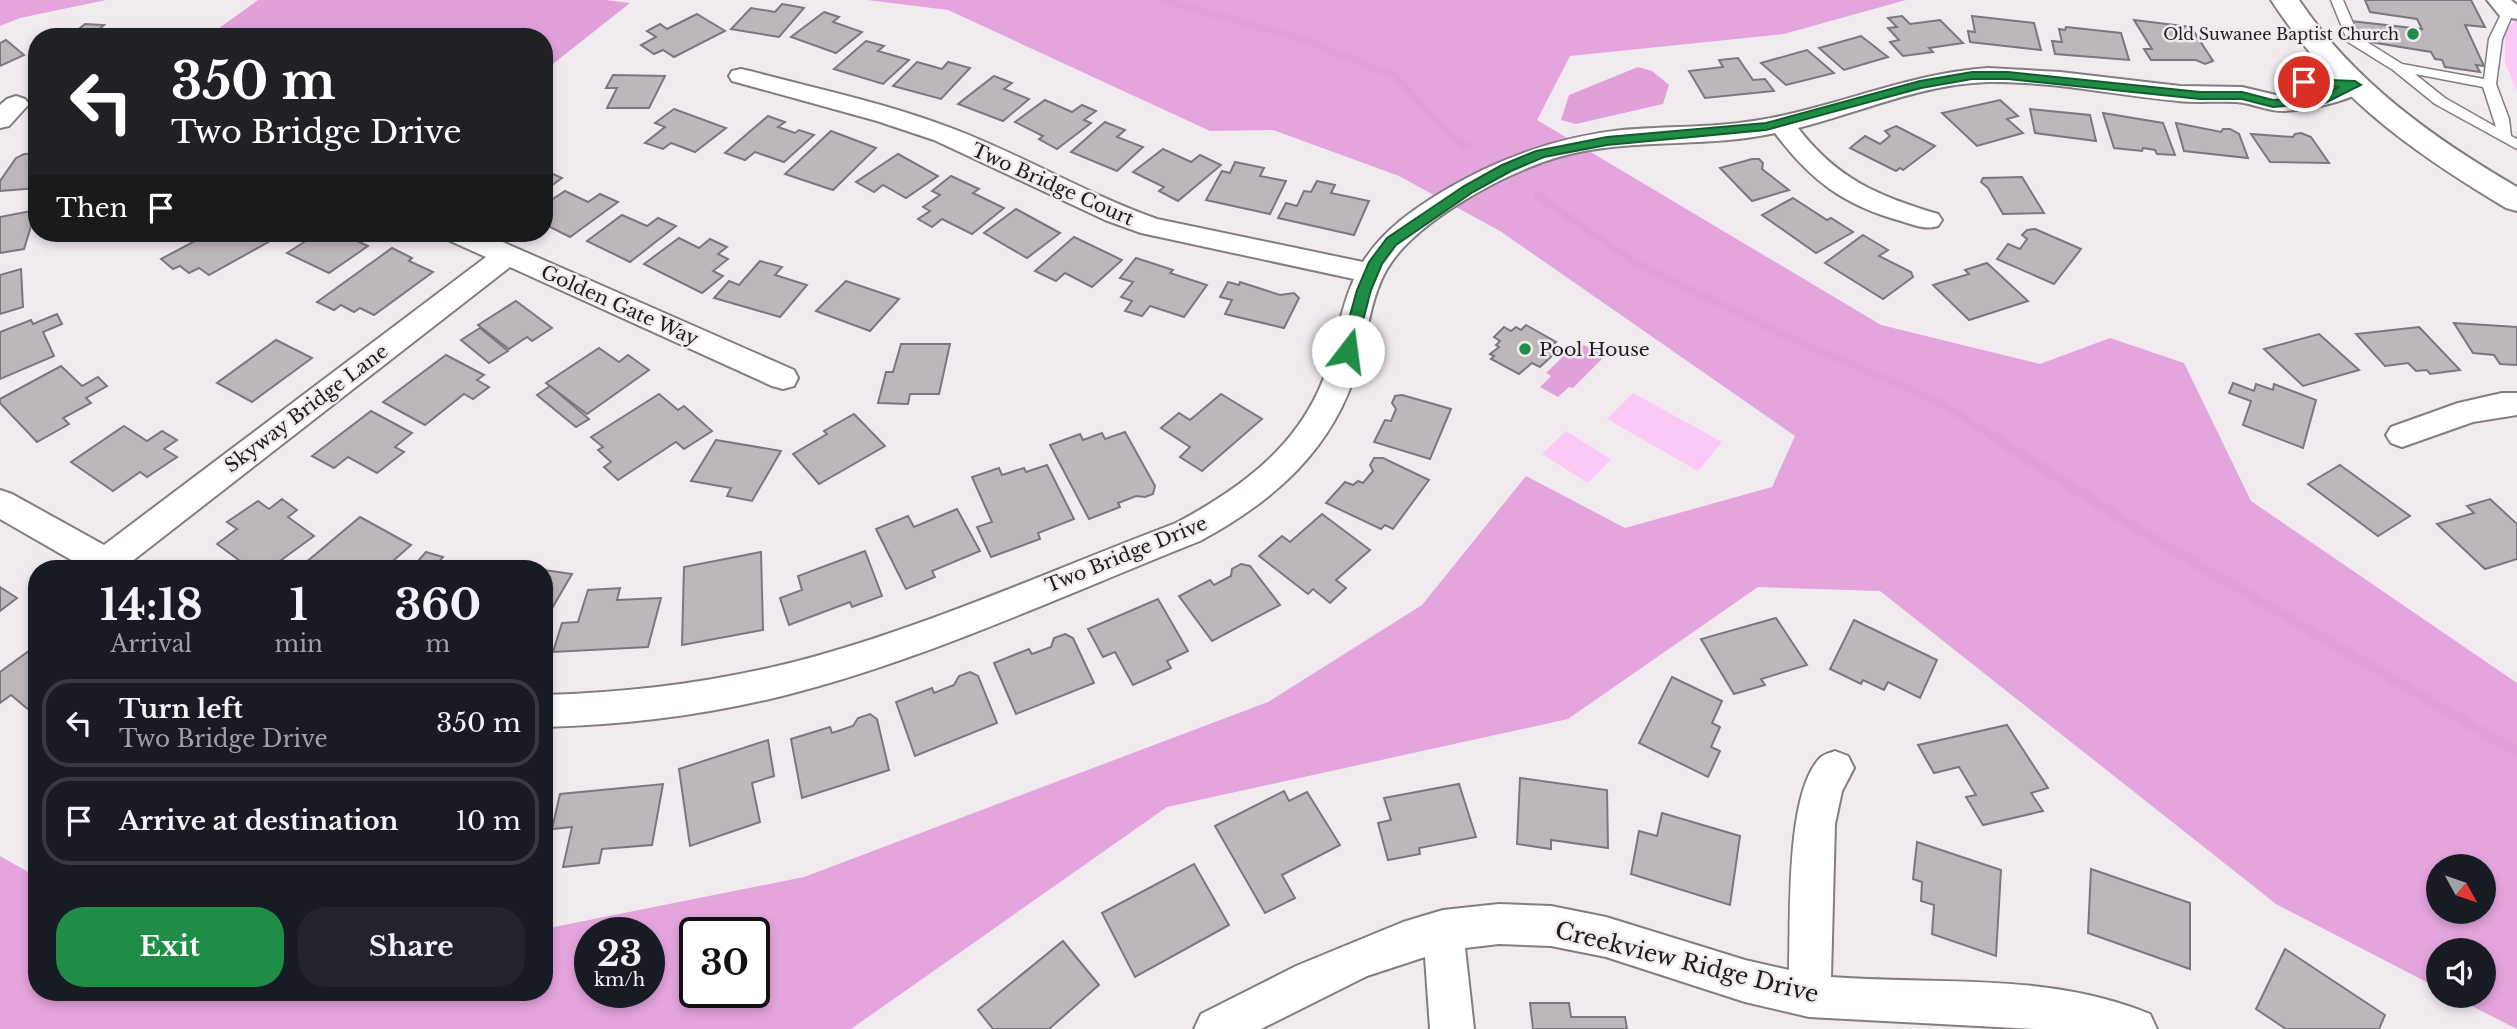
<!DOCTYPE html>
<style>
body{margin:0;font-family:"Libre Baskerville",serif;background:#20242c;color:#f1f3f6;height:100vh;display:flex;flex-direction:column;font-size:26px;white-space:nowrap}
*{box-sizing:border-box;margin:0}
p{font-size:23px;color:#9ea1a6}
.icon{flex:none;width:38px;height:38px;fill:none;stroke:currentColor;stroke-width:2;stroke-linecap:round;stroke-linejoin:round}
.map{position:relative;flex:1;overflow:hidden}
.sheet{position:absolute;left:28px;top:560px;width:525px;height:441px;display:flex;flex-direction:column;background:#171b24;border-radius:28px;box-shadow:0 4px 10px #0003}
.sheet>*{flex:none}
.hud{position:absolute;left:28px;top:28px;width:525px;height:214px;border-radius:28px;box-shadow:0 4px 10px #0003;background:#202124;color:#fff;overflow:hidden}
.needle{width:46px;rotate:130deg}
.buttons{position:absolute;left:2426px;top:854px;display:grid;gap:14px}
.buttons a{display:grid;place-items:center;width:70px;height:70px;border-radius:50%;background:#171b24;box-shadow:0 4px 10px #0003;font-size:35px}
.speed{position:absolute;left:574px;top:917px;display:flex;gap:14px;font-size:35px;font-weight:700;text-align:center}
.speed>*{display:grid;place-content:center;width:91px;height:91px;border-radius:50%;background:#171b24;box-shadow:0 4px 10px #0003;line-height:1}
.speed small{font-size:18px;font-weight:400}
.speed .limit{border:4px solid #111;border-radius:10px;background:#fff;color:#111}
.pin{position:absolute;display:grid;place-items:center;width:60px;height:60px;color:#fff;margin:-30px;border:4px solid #fff;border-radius:50%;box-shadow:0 2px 7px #0007}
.me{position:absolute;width:77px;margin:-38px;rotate:15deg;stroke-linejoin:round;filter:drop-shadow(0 0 5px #0008)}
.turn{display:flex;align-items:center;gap:24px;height:147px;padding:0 28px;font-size:32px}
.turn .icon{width:91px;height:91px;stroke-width:2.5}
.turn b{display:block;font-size:49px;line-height:60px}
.then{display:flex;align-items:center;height:66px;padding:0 28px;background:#0003;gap:14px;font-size:26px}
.eta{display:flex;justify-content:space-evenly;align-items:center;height:119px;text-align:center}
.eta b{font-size:42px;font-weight:800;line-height:49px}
.cta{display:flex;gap:14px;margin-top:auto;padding:14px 28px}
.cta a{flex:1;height:80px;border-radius:28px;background:#1f8d45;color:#fff;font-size:28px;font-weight:800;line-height:80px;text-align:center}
.cta a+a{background:#20242c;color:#f1f3f6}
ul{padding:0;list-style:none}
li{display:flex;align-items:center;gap:21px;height:88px;margin:0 14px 10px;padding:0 14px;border:4px solid #363941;border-radius:28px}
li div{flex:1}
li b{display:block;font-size:26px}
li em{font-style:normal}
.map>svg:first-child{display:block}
.green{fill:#fcc8f6}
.forest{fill:#e4a4dd;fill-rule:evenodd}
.water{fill:#e0a0da}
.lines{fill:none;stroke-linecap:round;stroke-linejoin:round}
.stream-far1{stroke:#e0a0da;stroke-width:7}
.stream{stroke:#e0a0da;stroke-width:10}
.building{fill:#bdb7bc;stroke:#7c777c;stroke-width:2}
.service-casing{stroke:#827d81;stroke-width:3}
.minor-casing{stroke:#827d81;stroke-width:4}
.tertiary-casing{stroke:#827d81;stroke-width:4}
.service{fill:#fff;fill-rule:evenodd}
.minor{fill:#fff;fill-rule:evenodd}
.tertiary{fill:#fff;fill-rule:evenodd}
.route{fill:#1f8d45;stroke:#145c2d;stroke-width:2}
.poi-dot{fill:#1f8d45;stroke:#f1ebf0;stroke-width:2.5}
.labels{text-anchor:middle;stroke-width:5;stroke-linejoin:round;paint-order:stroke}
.far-poi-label{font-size:16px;fill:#1e1c1e;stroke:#f1ebf0;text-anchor:end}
.street-label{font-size:19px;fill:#1e1c1e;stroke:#f1ebf0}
.poi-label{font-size:19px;fill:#1e1c1e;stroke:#f1ebf0;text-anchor:start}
.near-street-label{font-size:23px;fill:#1e1c1e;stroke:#f1ebf0}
</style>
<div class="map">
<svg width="2517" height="1029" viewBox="0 0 2517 1029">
<rect width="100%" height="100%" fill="#f1ebf0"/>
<g class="green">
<polygon points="2516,20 2517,21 2517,91 2505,63 2505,30"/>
<polygon points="1633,393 1722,442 1698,471 1607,419"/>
<polygon points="1566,431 1611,459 1588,483 1542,454"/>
</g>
<g class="forest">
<polygon points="0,0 106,0 20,18 0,26"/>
<path d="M 867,0 L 1906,0 L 1784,34 L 1570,56 L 1537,120 L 1881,325 L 2040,364 L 2110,338 L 2184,363 L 2251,501 L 2517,683 L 2517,1029 L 2452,996 L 2483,996 L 2483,950 L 2438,950 L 2438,988 L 2276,904 L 1880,591 L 1758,587 L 1568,719 L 1167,807 L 851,1029 L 0,1029 L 0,856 L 37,877 L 37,992 L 544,992 L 544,929 L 804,877 L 1268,702 L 1422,605 L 1526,476 L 1625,528 L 1772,487 L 1795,436 L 1500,231 L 1399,176 L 1273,130 L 1210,131 L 948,10 ZM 2438,866 L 2483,866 L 2483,912 L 2438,912 ZM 590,933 L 649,933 L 649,992 L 590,992 ZM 695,933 L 754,933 L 754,992 L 695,992 Z"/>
</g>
<g class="water">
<polygon points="258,0 606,0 630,3 544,71 544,37 208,36"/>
<polygon points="1638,67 1652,71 1669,85 1663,104 1576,124 1561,120 1569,95"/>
<polygon points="1578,342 1605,356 1573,388 1569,387 1558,397 1540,387 1551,376 1546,373"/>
</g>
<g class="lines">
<g class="stream-far1">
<polyline points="1162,0 1296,37 1395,76 1451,136 1468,147"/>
<polyline points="1537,195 1631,260 1787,337 1936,400 1995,438"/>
</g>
<polyline class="stream" points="1992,436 2144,533 2517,752"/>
</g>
<g class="building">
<polygon points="2365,0 2471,0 2485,27 2465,25 2484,66 2476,65 2480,72 2445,67 2442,60 2435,59 2431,52 2358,40 2350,21 2422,29 2417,19 2370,12"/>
<polygon points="782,4 804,8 779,37 731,29 751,8 775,12"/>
<polygon points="824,12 839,17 833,22 862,32 836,53 791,37"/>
<polygon points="697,14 725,31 674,57 663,50 654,54 641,45 656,37 647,31 660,24 667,29"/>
<polygon points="1902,16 1910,24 1940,20 1963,43 1929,48 1933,52 1903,56 1890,42 1899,40 1888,28 1897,27 1888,18"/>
<polygon points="1972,16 2034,23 2041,50 1970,42 1968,31 1975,32"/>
<polygon points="2134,20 2191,27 2213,61 2205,64 2196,60 2151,60 2144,49 2152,49"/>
<polygon points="85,24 104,25 97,31 131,34 127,37 69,37"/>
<polygon points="2066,27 2121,33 2129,60 2055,54 2052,41 2062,42 2059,29 2065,30"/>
<polygon points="1861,36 1888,57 1844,70 1819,48"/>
<polygon points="6,40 24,55 0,66 0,43"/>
<polygon points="866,41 884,46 878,51 909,60 883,84 834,69"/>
<polygon points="1807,50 1834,73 1786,85 1761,63"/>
<polygon points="1738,58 1753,80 1765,79 1774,91 1705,98 1689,71 1723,67 1719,60"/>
<polygon points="917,62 942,69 948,62 970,68 941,99 893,86"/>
<polygon points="613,75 665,76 649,108 607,108 617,88 606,88"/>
<polygon points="994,76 1012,83 1004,89 1029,99 1003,121 958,104"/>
<polygon points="1045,100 1072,112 1082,105 1096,111 1084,120 1091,123 1057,149 1039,139 1043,136 1015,122"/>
<polygon points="2000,100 2018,116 2007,119 2023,133 1977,146 1942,113"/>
<polygon points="674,109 726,128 695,152 671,143 663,149 645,143 665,127 655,123"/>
<polygon points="2030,109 2090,115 2096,141 2035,133"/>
<polygon points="2103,113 2163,123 2175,155 2157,154 2155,150 2143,148 2142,151 2114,148"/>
<polygon points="768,116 785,122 778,127 795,133 799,130 814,135 784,162 755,152 745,160 725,153"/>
<polygon points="1105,122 1125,130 1117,137 1143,147 1117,171 1071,152"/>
<polygon points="2176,123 2221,132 2223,129 2230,129 2239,134 2248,158 2184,151"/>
<polygon points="1896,126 1935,146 1903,170 1900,168 1896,171 1850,148 1865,136 1880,144 1890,136 1885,131"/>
<polygon points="831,131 876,148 833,190 785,174"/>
<polygon points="2301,133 2311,137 2329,163 2270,162 2251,134 2293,137 2295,134"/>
<polygon points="1163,149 1191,162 1200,155 1221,165 1178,201 1159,191 1164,187 1133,172"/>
<polygon points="37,153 37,188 0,191 0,181 16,158 24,154"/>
<polygon points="898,154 938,176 906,198 883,185 874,192 856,182"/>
<polygon points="1752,159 1759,159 1763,163 1762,169 1789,190 1752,201 1720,168"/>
<polygon points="1235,162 1264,168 1260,176 1286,181 1270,214 1206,200 1222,171 1230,173"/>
<polygon points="544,170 562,178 544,191"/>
<polygon points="951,176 979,189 973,193 1004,208 972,234 942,219 932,227 918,219 930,211 923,207 940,195 932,191"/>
<polygon points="2022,177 2044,213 2003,214 1988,188 1981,182 1983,178"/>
<polygon points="1317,181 1335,185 1331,193 1369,201 1354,235 1278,218 1286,203 1297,206 1304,191 1311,192"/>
<polygon points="565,191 588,202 600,194 618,202 570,237 544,224 544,205"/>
<polygon points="1793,198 1827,220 1831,218 1853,232 1816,253 1762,215"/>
<polygon points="1016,209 1060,233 1027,258 984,233"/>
<polygon points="36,210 24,249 0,253 0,217"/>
<polygon points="622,215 647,226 658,218 676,226 630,262 587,241"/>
<polygon points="2035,229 2081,249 2054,284 1997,259 2008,244 2020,249 2027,239 2022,235 2027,230"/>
<polygon points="210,233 261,233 272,240 209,275 199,268 189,273 180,266 173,269 161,259"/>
<polygon points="318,233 347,233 344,235 368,246 329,273 287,253"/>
<polygon points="1863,235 1888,250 1879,256 1911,272 1913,277 1883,299 1825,263"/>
<polygon points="1074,237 1122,260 1092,287 1065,273 1056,281 1035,271"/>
<polygon points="679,238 699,248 710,239 727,247 718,254 728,259 713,271 723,276 702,293 644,264"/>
<polygon points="392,248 412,258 409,261 433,272 374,315 360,308 354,312 341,305 334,310 317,302"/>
<polygon points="1136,258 1173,270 1170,273 1207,285 1184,317 1150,306 1142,316 1125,311 1132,301 1121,297 1133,282 1120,278"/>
<polygon points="760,261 782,267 775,275 807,285 780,317 714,298 729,281 739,285"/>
<polygon points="1987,263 2028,301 1969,320 1933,285 1969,274 1965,270"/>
<polygon points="21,269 23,307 0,314 0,275"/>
<polygon points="846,281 899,299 870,331 816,311"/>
<polygon points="1228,282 1239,285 1240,282 1280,295 1294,293 1299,298 1284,328 1225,314 1232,300 1220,297"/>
<polygon points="516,301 552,328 532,341 527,337 509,349 478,325"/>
<polygon points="57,314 62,324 43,332 54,356 0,379 0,332 31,320 33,324"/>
<polygon points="2454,323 2517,327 2517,365 2500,364 2494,355 2473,353"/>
<polygon points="1526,325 1556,342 1550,347 1557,351 1540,367 1532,363 1519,374 1491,359 1494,356 1490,354 1499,347 1496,345 1500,341 1494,337 1504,327 1511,331 1516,327 1521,330"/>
<polygon points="2419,327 2460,370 2430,374 2427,370 2416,371 2408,363 2385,366 2356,334"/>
<polygon points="480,328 508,351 489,363 461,340"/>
<polygon points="2319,334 2359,370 2303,386 2264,349"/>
<polygon points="276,340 312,358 252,402 217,383"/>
<polygon points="901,344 950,344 939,394 910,394 908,404 878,403 886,372 893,372"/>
<polygon points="599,348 619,362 628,355 649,370 587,414 546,383"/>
<polygon points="446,355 484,375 477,380 489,387 473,399 464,394 425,425 383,402"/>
<polygon points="61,366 82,386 98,377 107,386 86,398 91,403 63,418 69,424 37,442 0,403 0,399"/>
<polygon points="2233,383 2254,391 2256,384 2273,390 2274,384 2316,400 2303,448 2243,425 2251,401 2229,393"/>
<polygon points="550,386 589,419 576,427 537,395"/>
<polygon points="659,394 678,410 684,406 712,431 684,449 676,442 618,480 604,467 611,462 598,450 603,447 591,437"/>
<polygon points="1221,394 1262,419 1202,471 1180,457 1190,447 1161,428 1179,413 1190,420"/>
<polygon points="1402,395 1451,409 1430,459 1374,442 1385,420 1391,421 1396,409 1392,403 1395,396"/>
<polygon points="371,411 412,433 395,447 404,452 377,473 348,457 334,468 312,456"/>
<polygon points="854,414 885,446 819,484 793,454 827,434 824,431"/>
<polygon points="124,426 147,441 162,431 177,440 164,449 177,457 147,477 140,472 113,491 71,462"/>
<polygon points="1125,432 1155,486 1153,494 1145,497 1136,496 1118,503 1120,507 1089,519 1050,445 1080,434 1083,440 1102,433 1105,439"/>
<polygon points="716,440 781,451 752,501 727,496 731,488 691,481"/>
<polygon points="1374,458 1383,458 1429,480 1393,529 1385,525 1381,529 1326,503 1345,482 1353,485 1358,481 1363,483 1373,471 1370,465"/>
<polygon points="1047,465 1074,519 1038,533 1040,539 991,557 977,527 992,522 972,477 999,468 1002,475 1024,468 1026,472"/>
<polygon points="2340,465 2410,516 2378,536 2308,484"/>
<polygon points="282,499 297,510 288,517 314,536 269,569 251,569 217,544 237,529 227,522 258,501 269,509"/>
<polygon points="2490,499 2517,524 2517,559 2485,569 2437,524 2474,513 2467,506"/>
<polygon points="957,509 980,551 932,571 935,577 906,589 876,529 908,516 914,527"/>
<polygon points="1322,514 1370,550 1336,580 1346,588 1330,603 1313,589 1308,594 1259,556 1282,536 1290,542"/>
<polygon points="360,517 411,545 384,569 298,569"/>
<polygon points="865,551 882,596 852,607 850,602 789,625 780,598 802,590 798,576"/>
<polygon points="426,552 443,557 433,569 411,569"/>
<polygon points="761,552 763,630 682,645 684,567"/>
<polygon points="1241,564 1250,566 1280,605 1212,641 1179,596 1210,580 1214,585 1231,576 1232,569"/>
<polygon points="544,570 572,574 544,622"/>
<polygon points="0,587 17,598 0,611"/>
<polygon points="620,588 617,600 661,598 648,647 553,652 562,623 578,622 588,590"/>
<polygon points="1158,599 1188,651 1167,661 1171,668 1133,685 1115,652 1103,657 1088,629"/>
<polygon points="1776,618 1807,665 1761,679 1765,685 1734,694 1701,639"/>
<polygon points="1854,620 1937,660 1920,698 1888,682 1884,690 1863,680 1861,684 1830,669"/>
<polygon points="1065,634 1073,638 1094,683 1016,714 994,663 1029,649 1032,654 1051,647 1054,638"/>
<polygon points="37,645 37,714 35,715 11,695 0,703 0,672"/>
<polygon points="970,672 978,676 997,723 915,756 896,702 932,688 934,693 954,685 959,676"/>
<polygon points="1672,677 1722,701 1712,723 1720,727 1711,747 1720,751 1708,777 1639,743"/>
<polygon points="870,714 877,719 889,770 802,798 791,739 830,727 832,733 853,726 858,718"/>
<polygon points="2007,725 2048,788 2031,793 2043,811 1983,825 1966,797 1976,795 1959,767 1934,773 1918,745"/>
<polygon points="768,740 774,776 752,783 760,822 690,846 679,769"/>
<polygon points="1520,778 1607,790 1608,848 1551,840 1551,849 1517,844"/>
<polygon points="663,784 652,845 602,849 599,863 563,867 572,827 552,829 560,794"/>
<polygon points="1459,784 1476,837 1419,848 1420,854 1388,860 1378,823 1391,820 1384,798"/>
<polygon points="1284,791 1289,801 1307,792 1340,845 1282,875 1295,898 1265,913 1215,826"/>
<polygon points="1662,813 1740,836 1730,905 1631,874 1639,831 1657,836"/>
<polygon points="1917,842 2001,870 1996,956 1932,934 1934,905 1921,901 1922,882 1913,879"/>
<polygon points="1194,864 1229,925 1135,977 1102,913"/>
<polygon points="2091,869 2190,903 2190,969 2088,933"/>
<polygon points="1063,941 1099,985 1049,1029 993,1029 978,1010"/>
<polygon points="2285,949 2385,1015 2379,1029 2286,1029 2256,1009"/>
<polygon points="1530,1003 1569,1003 1571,1017 1625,1017 1627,1029 1533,1029"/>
</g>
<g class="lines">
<defs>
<path id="service" d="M 2331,0 L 2343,0 L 2359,37 L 2402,64 L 2484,79 L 2489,39 L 2504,8 L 2512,8 L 2514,11 L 2502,39 L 2496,84 L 2509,119 L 2511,136 L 2517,139 L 2517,149 L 2435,104 L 2393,70 L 2348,42 ZM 2415,74 L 2483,87 L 2496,127 L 2445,98 Z"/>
<g id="minor">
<polygon points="2487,0 2511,0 2517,5 2517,19 2500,16"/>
<path d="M 1988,68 L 2060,72 L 2180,86 L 2242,87 L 2276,95 L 2313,92 L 2355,77 L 2364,80 L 2368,85 C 2356,102 2303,110 2283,111 C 2267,111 2252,103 2236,102 C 2217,101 2198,103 2178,101 C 2115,95 2052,81 1988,82 C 1922,84 1861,112 1798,128 C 1837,179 1878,196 1938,214 L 1942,220 L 1938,226 C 1925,230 1914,225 1901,221 C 1844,205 1811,181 1775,133 C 1699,150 1617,135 1543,162 C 1494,180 1414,223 1387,269 C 1370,298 1368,334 1358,365 C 1334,449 1274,501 1200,541 C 1066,594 925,660 786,695 C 707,715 626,725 544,727 L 544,695 C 626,693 707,683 786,664 C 918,631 1049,571 1176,523 C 1244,487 1304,442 1328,366 C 1337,337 1341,307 1354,279 L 1141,233 L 1105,220 L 934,140 L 877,121 L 732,81 L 729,76 L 732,71 L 741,69 L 750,71 C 817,89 886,103 951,128 C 1021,154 1086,194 1157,219 L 1363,262 C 1383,230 1415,208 1447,189 C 1502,157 1558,137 1622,130 C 1671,126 1722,128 1771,118 C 1844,104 1912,73 1988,68 Z"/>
<polygon points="16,96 25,99 29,104 9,126 0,128 0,105 7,99"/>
<polygon points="444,233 482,233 794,370 798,378 794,386 783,389 772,386 510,267 131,562 134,569 87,569 0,519 0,490 12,494 104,545 486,257 448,240"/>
<polygon points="2502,393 2517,393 2517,415 2473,422 2402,447 2391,443 2386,435 2391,427 2458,403"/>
<path d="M 1835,751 L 1848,756 L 1854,768 L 1842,791 L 1835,824 L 1831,977 C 1937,985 2049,972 2150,1014 L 2157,1029 L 2035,1029 L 1809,1017 L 1745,1002 L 1606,957 L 1551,946 L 1499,944 L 1465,948 L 1474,1029 L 1430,1029 L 1425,957 L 1367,976 L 1261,1029 L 1194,1029 L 1201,1014 L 1296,966 L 1403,922 L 1443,910 L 1499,904 L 1551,906 L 1606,917 L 1745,960 L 1789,970 C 1791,919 1785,794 1820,758 C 1824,754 1830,753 1835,751 Z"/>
</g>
<path id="tertiary" d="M 2271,0 L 2299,0 C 2354,82 2433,138 2517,187 L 2517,211 L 2506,208 C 2409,150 2334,96 2271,0 Z"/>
</defs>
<use href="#service" class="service-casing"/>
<use href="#minor" class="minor-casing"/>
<use href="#tertiary" class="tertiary-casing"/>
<use href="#service" class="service"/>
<use href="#minor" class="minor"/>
<use href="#tertiary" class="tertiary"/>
</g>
<polygon class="route" points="1972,72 2008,72 2200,92 2242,92 2273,100 2318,97 2339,87 2299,85 2298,82 2304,79 2355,81 2361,85 2325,103 2273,107 2242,99 2200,99 2008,79 1972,79 1921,88 1766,130 1607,145 1544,157 1511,171 1473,192 1396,245 1382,264 1371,290 1355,351 1348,356 1340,351 1357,290 1369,262 1387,238 1464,186 1502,165 1536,151 1607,137 1766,123 1920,81"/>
<g class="poi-dot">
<circle cx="2413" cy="34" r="7"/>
<circle cx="1525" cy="349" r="7"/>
</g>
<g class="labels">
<g class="far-poi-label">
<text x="2399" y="40">Old Suwanee Baptist Church</text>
</g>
<g class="street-label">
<text transform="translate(1053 184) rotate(24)" y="7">Two Bridge Court</text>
<text transform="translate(620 305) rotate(24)" y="7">Golden Gate Way</text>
<text transform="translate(306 408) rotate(-37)" y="7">Skyway Bridge Lane</text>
<text transform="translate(1126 554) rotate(-22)" y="7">Two Bridge Drive</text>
</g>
<g class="poi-label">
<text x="1539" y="356">Pool House</text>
</g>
<g class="near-street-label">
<text transform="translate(1687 962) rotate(14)" y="8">Creekview Ridge Drive</text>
</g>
</g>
</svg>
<div class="buttons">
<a><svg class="needle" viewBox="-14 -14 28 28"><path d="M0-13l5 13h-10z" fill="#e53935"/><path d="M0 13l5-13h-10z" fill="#9ea1a6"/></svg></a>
<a><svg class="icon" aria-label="sound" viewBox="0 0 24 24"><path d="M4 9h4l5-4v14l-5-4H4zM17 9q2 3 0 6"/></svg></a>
</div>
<div class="speed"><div>23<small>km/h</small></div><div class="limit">30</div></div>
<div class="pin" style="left:2304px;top:82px;background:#d93025"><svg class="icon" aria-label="arrive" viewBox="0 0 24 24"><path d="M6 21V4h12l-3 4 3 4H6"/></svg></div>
<svg class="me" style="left:1348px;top:351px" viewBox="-20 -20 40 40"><circle r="19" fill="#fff"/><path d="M0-13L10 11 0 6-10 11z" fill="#1f8d45"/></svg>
<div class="hud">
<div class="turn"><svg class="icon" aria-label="left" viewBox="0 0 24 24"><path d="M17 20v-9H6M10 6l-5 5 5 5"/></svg><div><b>350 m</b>Two Bridge Drive</div></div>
<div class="then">Then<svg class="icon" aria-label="arrive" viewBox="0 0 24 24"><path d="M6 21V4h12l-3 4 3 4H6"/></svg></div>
</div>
<section class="sheet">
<div class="eta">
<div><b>14:18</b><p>Arrival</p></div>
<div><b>1</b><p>min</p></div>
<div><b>360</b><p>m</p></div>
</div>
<ul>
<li><svg class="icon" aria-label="left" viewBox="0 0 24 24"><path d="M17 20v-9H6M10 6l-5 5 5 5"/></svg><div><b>Turn left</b><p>Two Bridge Drive</p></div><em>350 m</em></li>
<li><svg class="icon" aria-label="arrive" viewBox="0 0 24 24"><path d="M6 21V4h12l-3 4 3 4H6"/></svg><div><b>Arrive at destination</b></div><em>10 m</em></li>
</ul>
<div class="cta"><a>Exit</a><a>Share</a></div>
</section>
</div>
